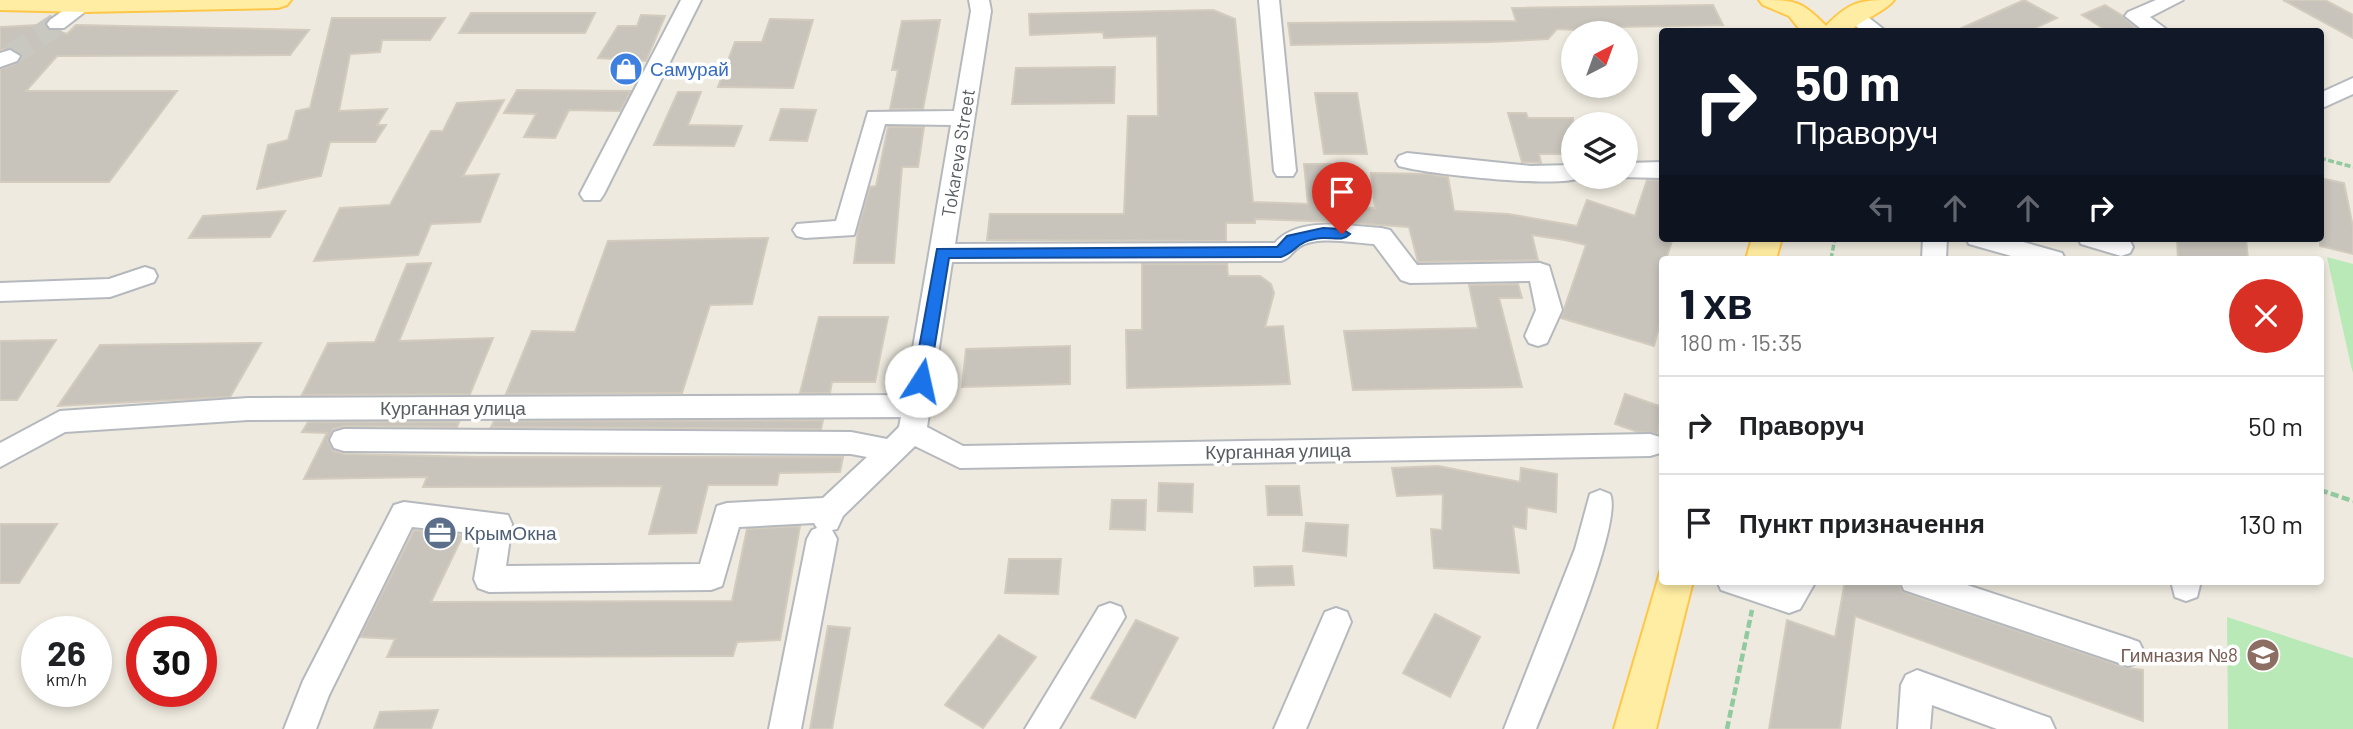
<!DOCTYPE html>
<html lang="uk">
<meta charset="utf-8">
<style>
body{margin:0;font-family:Barlow,sans-serif;background:#f2f2f2;color:#202124;height:100vh;display:flex;flex-direction:column;font-size:26px;white-space:nowrap}
*{box-sizing:border-box;margin:0}
p{font-size:23px;color:#757577}
.icon{flex:none;width:38px;height:38px;fill:none;stroke:currentColor;stroke-width:2;stroke-linecap:round;stroke-linejoin:round}
.map{position:relative;flex:1;overflow:hidden}
.drawer{position:absolute;left:1659px;top:256px;width:665px;height:329px;display:flex;flex-direction:column;background:#fff;border-radius:7px;box-shadow:0 4px 10px #0003}
.drawer>*{flex:none}
.top-card{position:absolute;left:1659px;top:28px;width:665px;height:214px;border-radius:7px;box-shadow:0 4px 10px #0003;background:#111827;color:#fff;overflow:hidden}
.needle{width:46px;rotate:41deg}
.tools{position:absolute;left:1561px;top:21px;display:grid;gap:14px}
.tools a{display:grid;place-items:center;width:77px;height:77px;border-radius:50%;background:#fff;box-shadow:0 4px 10px #0003;font-size:35px}
.speed{position:absolute;left:21px;top:616px;display:flex;gap:14px;font-size:35px;font-weight:700;text-align:center}
.speed>*{display:grid;place-content:center;width:91px;height:91px;border-radius:50%;background:#fff;box-shadow:0 4px 10px #0003;line-height:1}
.speed small{font-size:18px;font-weight:400}
.speed .limit{border:10px solid #d22;background:#fff;color:#111}
.pin{position:absolute;display:grid;place-items:center;width:60px;height:60px;color:#fff;margin:-72px -30px;border-radius:50% 50% 50% 0;rotate:-45deg;box-shadow:0 0 7px #0007}
.pin .icon{rotate:45deg}
.me{position:absolute;width:77px;margin:-38px;rotate:10deg;stroke-linejoin:round;filter:drop-shadow(0 0 5px #0008)}
.turn{display:flex;align-items:center;gap:24px;height:147px;padding:0 21px;font-size:32px}
.turn .icon{width:91px;height:91px;stroke-width:2.5}
.turn b{display:block;font-size:49px;line-height:60px}
.lanes{display:flex;align-items:center;height:66px;padding:0 21px;background:#0003;justify-content:center;gap:35px;direction:ltr}
.lanes .off{opacity:.35}
.round{display:grid;place-items:center;flex:none;width:74px;height:74px;border-radius:37px;background:#f2f2f2}
.headline{display:flex;align-items:center;justify-content:space-between;height:119px;padding:0 21px}
h1{font-size:42px;font-weight:800;line-height:52px;color:#111827}
ul{padding:0;list-style:none}
li{display:flex;align-items:center;gap:21px;height:98px;padding:0 21px;border-top:2px solid #e0e0e0}
li div{flex:1}
li b{display:block;font-size:26px}
li em{font-style:normal}
.map>svg:first-child{display:block}
.green{fill:#bae9b8}
.building{fill:#c8c4bc;stroke:#d3cbbd;stroke-width:2}
.lines{fill:none;stroke-linecap:round;stroke-linejoin:round}
.minor-tunnel{stroke:#c8c7c0;stroke-width:23;stroke-dasharray:23 11;stroke-linecap:butt}
.minor-casing{stroke:#b5b9be;stroke-width:4}
.major-casing{stroke:#ffc647;stroke-width:4}
.path-far1{stroke:#91ca9f;stroke-width:3.5;stroke-dasharray:6 2.5;stroke-linecap:butt}
.path{stroke:#91ca9f;stroke-width:4.5;stroke-dasharray:8 3.5;stroke-linecap:butt}
.minor{fill:#fff;fill-rule:evenodd}
.major{fill:#ffeda3;fill-rule:evenodd}
.route{fill:#1a73e8;stroke:#114b97;stroke-width:2}
.labels{text-anchor:middle;stroke-width:7;stroke-linejoin:round;paint-order:stroke}
.shop-label{font-size:19px;fill:#366cbe;stroke:#fff;text-anchor:start}
.street-label{font-size:19px;fill:#585d62;stroke:#fff}
.service-label{font-size:19px;fill:#4e5e75;stroke:#fff;text-anchor:start}
.education-label{font-size:19px;fill:#785e54;stroke:#fff;text-anchor:end}
</style>
<div class="map">
<svg width="2353" height="729" viewBox="0 0 2353 729">
<rect width="100%" height="100%" fill="#eeeadf"/>
<g class="green">
<polygon points="2327,257 2353,264 2353,373 2351,366"/>
<polygon points="2227,617 2353,658 2353,729 2228,729"/>
</g>
<g class="building">
<polygon points="2024,0 2057,18 2026,32 1953,32"/>
<polygon points="2283,0 2325,0 2353,15 2353,38"/>
<polygon points="1713,5 1723,25 1613,27 1614,32 1557,29 1548,39 1490,42 1291,45 1288,23 1516,21 1512,8"/>
<polygon points="2105,5 2123,16 2140,32 2109,32 2082,15"/>
<polygon points="1213,10 1235,19 1253,202 1308,204 1304,164 1331,164 1336,206 1375,208 1371,173 1428,174 1448,177 1454,211 1508,214 1577,226 1587,200 1635,216 1647,180 1662,180 1662,238 1673,238 1666,259 1662,259 1662,316 1654,346 1561,318 1586,245 1565,240 1532,235 1538,260 1418,262 1409,227 1339,222 1255,219 1255,223 1226,223 1226,241 987,240 990,214 1124,214 1128,116 1158,116 1157,36 1104,38 1103,32 1030,35 1029,14"/>
<polygon points="471,13 595,13 585,33 459,33"/>
<polygon points="641,15 665,16 646,61 598,58 618,26 637,26"/>
<polygon points="332,18 445,18 430,40 382,40 380,52 350,54 339,111 387,109 377,125 386,125 375,142 330,142 321,176 257,189 268,145 288,140 296,111 310,108"/>
<polygon points="770,19 813,20 793,88 718,87 735,42 762,42"/>
<polygon points="940,20 923,109 890,109 898,70 892,70 902,21"/>
<polygon points="38,25 67,34 76,25 309,30 290,55 57,56 26,91 177,91 109,182 0,182 0,69 18,63 23,55 11,48 0,50 0,27"/>
<polygon points="1115,67 1114,103 1012,104 1016,68"/>
<polygon points="517,90 631,91 620,111 569,110 555,138 524,137 536,114 504,113"/>
<polygon points="678,92 701,92 688,125 742,126 734,146 654,145"/>
<polygon points="1315,93 1357,93 1367,154 1324,154"/>
<polygon points="504,100 463,176 499,174 480,222 431,224 418,255 314,261 340,208 390,205 431,131 443,131 457,103"/>
<polygon points="781,109 816,110 807,141 770,140"/>
<polygon points="1508,113 1526,113 1528,118 1573,118 1573,154 1539,154 1541,163 1522,162"/>
<polygon points="888,127 924,127 918,167 902,167 894,263 854,263 858,229 870,187 876,186"/>
<polygon points="2320,178 2344,183 2353,227 2353,254 2320,246"/>
<polygon points="285,211 270,237 189,238 203,216"/>
<polygon points="768,238 752,304 710,305 682,393 506,394 532,331 575,332 608,241"/>
<polygon points="2177,238 2246,238 2248,259 2178,259"/>
<polygon points="431,263 399,341 493,338 470,394 302,395 328,343 375,342 407,264"/>
<polygon points="1142,264 1227,264 1228,276 1260,276 1271,284 1274,293 1265,327 1283,326 1290,384 1127,388 1126,330 1142,330"/>
<polygon points="1518,284 1522,298 1499,298 1522,387 1353,390 1344,331 1478,328 1469,285"/>
<polygon points="819,317 888,317 875,382 832,382 830,393 800,393"/>
<polygon points="56,340 17,400 0,400 0,341"/>
<polygon points="261,343 230,397 58,406 100,345"/>
<polygon points="1070,346 1070,384 962,387 966,349"/>
<polygon points="1625,394 1662,407 1658,434 1638,432 1615,424"/>
<polygon points="823,420 821,429 491,427 494,421"/>
<polygon points="308,422 459,422 457,427 344,426 333,429 328,441 333,451 344,454 479,457 843,457 840,472 779,473 777,485 708,485 696,533 649,534 662,486 423,487 427,477 304,479 327,433 302,432"/>
<polygon points="1438,466 1520,482 1521,468 1557,474 1556,512 1527,507 1526,529 1513,526 1519,573 1434,568 1431,529 1442,530 1443,494 1397,496 1392,468"/>
<polygon points="1159,483 1193,484 1192,512 1158,511"/>
<polygon points="1266,486 1299,486 1302,515 1268,515"/>
<polygon points="1112,500 1146,500 1145,530 1110,529"/>
<polygon points="1306,523 1348,525 1346,556 1303,551"/>
<polygon points="0,524 57,524 19,583 0,583"/>
<polygon points="800,526 780,640 737,642 733,656 387,657 395,639 360,637 414,530 463,535 431,602 732,601 747,529"/>
<polygon points="1009,559 1061,559 1058,594 1005,593"/>
<polygon points="1292,566 1294,585 1255,586 1254,567"/>
<polygon points="1845,581 1893,581 1898,583 1903,592 2127,668 2143,670 2143,721 1855,616 1840,729 1769,729 1787,620 1835,637"/>
<polygon points="1435,614 1480,637 1450,697 1403,673"/>
<polygon points="1136,620 1178,638 1135,718 1091,698"/>
<polygon points="828,626 850,628 832,729 810,729"/>
<polygon points="999,635 1036,657 983,728 945,705"/>
<polygon points="438,710 431,729 374,729 380,712"/>
</g>
<g class="lines">
<polyline class="minor-tunnel" points="10,56 57,24"/>
<defs>
<g id="minor">
<polygon points="78,0 92,0 95,4 64,28 50,28 47,24 50,20"/>
<polygon points="681,0 701,0 604,194 600,200 584,200 580,194"/>
<path d="M 969,0 L 989,0 L 991,11 L 955,244 L 1275,243 C 1298,216 1348,226 1381,228 L 1390,230 L 1417,265 L 1540,263 L 1549,266 L 1562,310 L 1547,343 L 1538,346 L 1529,343 L 1525,336 L 1536,310 L 1530,281 L 1410,283 L 1401,280 L 1374,244 C 1354,243 1316,235 1299,247 C 1291,252 1291,258 1281,261 L 952,262 L 927,427 L 963,446 L 1650,434 L 1660,437 L 1662,442 L 1660,453 L 1650,456 L 960,468 L 915,446 L 843,516 L 837,529 L 832,530 L 837,539 L 801,729 L 769,729 L 807,539 L 812,530 L 817,528 L 814,523 L 739,527 L 722,586 L 711,590 L 489,592 L 478,588 L 474,579 L 482,534 L 412,527 L 329,695 L 316,729 L 284,729 L 303,681 L 394,505 L 404,502 L 508,515 L 512,524 L 506,566 L 700,564 L 717,506 L 727,503 L 823,498 L 867,457 L 851,454 L 344,451 L 334,448 L 330,440 L 334,432 L 344,429 L 851,432 L 887,439 L 899,427 L 901,417 L 248,420 L 65,432 L 0,467 L 0,443 L 60,411 L 248,398 L 905,395 L 951,125 L 885,124 L 854,235 L 805,238 L 797,236 L 793,230 L 797,224 L 836,221 L 868,112 L 954,111 L 971,11 Z"/>
<polygon points="1259,0 1279,0 1296,171 1293,176 1277,176 1274,171"/>
<polygon points="2156,0 2183,0 2150,17 2170,32 2145,32 2125,16 2128,12"/>
<polygon points="1852,8 1859,10 1887,32 1863,32 1842,14"/>
<polygon points="10,50 20,56 17,61 0,67 0,53"/>
<polygon points="2353,78 2353,94 2320,109 2320,93"/>
<path d="M 1407,153 L 1531,166 L 1573,165 L 1573,177 L 1582,177 C 1561,189 1427,174 1399,166 L 1396,161 L 1399,156 Z"/>
<polygon points="1662,162 1662,178 1619,177 1626,177 1626,163"/>
<polygon points="1923,238 1947,238 1946,259 1922,259"/>
<polygon points="1966,238 2009,238 2062,253 2065,259 2022,259 1969,244"/>
<polygon points="2078,238 2130,241 2133,247 2130,253 2121,256 2081,244"/>
<polygon points="145,267 154,270 157,276 154,282 110,297 0,301 0,283 109,279"/>
<path d="M 1600,490 L 1610,494 C 1624,523 1551,691 1536,729 L 1504,729 L 1575,549 L 1590,494 Z"/>
<polygon points="1717,581 1772,581 1782,584 1784,581 1816,581 1800,609 1789,613 1721,590"/>
<polygon points="1900,581 1955,581 2128,638 2139,642 2144,652 2139,662 2128,666 1904,590"/>
<polygon points="2171,581 2201,581 2197,597 2186,601 2175,597"/>
<polygon points="1110,603 1121,607 1125,617 1059,729 1025,729 1099,607"/>
<polygon points="1336,608 1347,612 1351,622 1306,729 1274,729 1325,612"/>
<polygon points="1917,670 2050,718 2055,729 1997,729 1932,705 1930,729 1898,729 1901,685 1906,675"/>
</g>
<g id="major">
<polygon points="0,0 291,0 287,5 278,8 85,12 0,10"/>
<path d="M 1759,0 C 1794,0 1801,0 1826,26 C 1850,1 1860,0 1894,0 C 1885,12 1862,19 1849,32 L 1802,32 L 1789,16 L 1763,5 Z"/>
<polygon points="1752,238 1782,238 1776,259 1746,259"/>
<polygon points="1661,569 1662,581 1693,581 1656,729 1614,729"/>
</g>
</defs>
<use href="#minor" class="minor-casing"/>
<use href="#major" class="major-casing"/>
<g class="path-far1">
<polyline points="2320,158 2353,167"/>
<polyline points="1831,259 1835,238"/>
</g>
<g class="path">
<polyline points="2320,490 2353,501"/>
<polyline points="1727,729 1752,610"/>
</g>
<use href="#minor" class="minor"/>
<use href="#major" class="major"/>
</g>
<path class="route" d="M 1323,228 L 1342,229 L 1350,234 C 1342,242 1333,237 1322,238 C 1296,240 1297,252 1281,257 L 949,258 L 929,381 L 921,387 L 913,381 L 937,249 L 1277,247 L 1287,236 Z"/>
<defs>
<symbol id="shop-disc" viewBox="-11 -11 22 22"><circle r="9.5" fill="#3f7fe0" stroke="#fff"/><path d="M-5-2.5h2.3a2.7 3.5 0 0 1 5.4 0H5L5.5 6h-11ZM-1.5-2.5h3a1.5 2.3 0 0 0-3 0Z" fill="#fff"/></symbol>
<symbol id="office-disc" viewBox="-11 -11 22 22"><circle r="9.5" fill="#5c6f8a" stroke="#fff"/><path d="M-6-3h4V-5.5h4V-3h4V5H-6ZM-1-4.5V-3h2v-1.5ZM-6 0V1H6V0Z" fill="#fff"/></symbol>
<symbol id="school-disc" viewBox="-11 -11 22 22"><circle r="9.5" fill="#8d6e63" stroke="#fff"/><path d="M0-5L7-2L0 1L-7-2ZM-4 1L0 2.5L4 1V4Q0 6-4 4Z" fill="#fff"/></symbol>
</defs>
<g fill-rule="evenodd">
<use href="#shop-disc" x="607" y="50" width="38" height="38"/>
<use href="#office-disc" x="421" y="514" width="38" height="38"/>
<use href="#school-disc" x="2244" y="636" width="38" height="38"/>
</g>
<g class="labels">
<g class="shop-label">
<text x="650" y="76">Самурай</text>
</g>
<g class="street-label">
<text transform="translate(958 153) rotate(-81)" y="7">Tokareva Street</text>
<text x="453" y="415">Курганная улица</text>
<text transform="translate(1278 451) rotate(-1)" y="7">Курганная улица</text>
</g>
<g class="service-label">
<text x="464" y="540">КрымОкна</text>
</g>
<g class="education-label">
<text x="2238" y="662">Гимназия №8</text>
</g>
</g>
</svg>
<div class="tools">
<a><svg class="needle" viewBox="-14 -14 28 28"><path d="M0-13l5 13h-10z" fill="#e53935"/><path d="M0 13l5-13h-10z" fill="#757577"/></svg></a>
<a><svg class="icon" aria-label="layers" viewBox="0 0 24 24"><path d="M12 4l9 5-9 5-9-5zM3 14l9 5 9-5"/></svg></a>
</div>
<div class="speed"><div>26<small>km/h</small></div><div class="limit">30</div></div>
<div class="pin" style="left:1342px;top:234px;background:#d93025"><svg class="icon" aria-label="arrive" viewBox="0 0 24 24"><path d="M6 21V4h12l-3 4 3 4H6"/></svg></div>
<svg class="me" style="left:921px;top:381px" viewBox="-20 -20 40 40"><circle r="19" fill="#fff"/><path d="M0-13L10 11 0 6-10 11z" fill="#1a73e8"/></svg>
<div class="top-card">
<div class="turn"><svg class="icon" aria-label="right" viewBox="0 0 24 24"><path d="M7 20v-9h11M14 6l5 5-5 5"/></svg><div><b>50 m</b>Праворуч</div></div>
<div class="lanes"><svg class="icon off" aria-label="left" viewBox="0 0 24 24"><path d="M17 20v-9H6M10 6l-5 5 5 5"/></svg><svg class="icon off" aria-label="ahead" viewBox="0 0 24 24"><path d="M12 20V5M6 11l6-6 6 6"/></svg><svg class="icon off" aria-label="ahead" viewBox="0 0 24 24"><path d="M12 20V5M6 11l6-6 6 6"/></svg><svg class="icon" aria-label="right" viewBox="0 0 24 24"><path d="M7 20v-9h11M14 6l5 5-5 5"/></svg></div>
</div>
<section class="drawer">
<div class="headline"><div><h1>1 хв</h1><p>180 m · 15:35</p></div><a class="round" style="background:#d93025;color:#fff"><svg class="icon" aria-label="close" viewBox="0 0 24 24"><path d="M6 6l12 12M18 6L6 18"/></svg></a></div>
<ul>
<li><svg class="icon" aria-label="right" viewBox="0 0 24 24"><path d="M7 20v-9h11M14 6l5 5-5 5"/></svg><div><b>Праворуч</b></div><em>50 m</em></li>
<li><svg class="icon" aria-label="arrive" viewBox="0 0 24 24"><path d="M6 21V4h12l-3 4 3 4H6"/></svg><div><b>Пункт призначення</b></div><em>130 m</em></li>
</ul>
</section>
</div>
